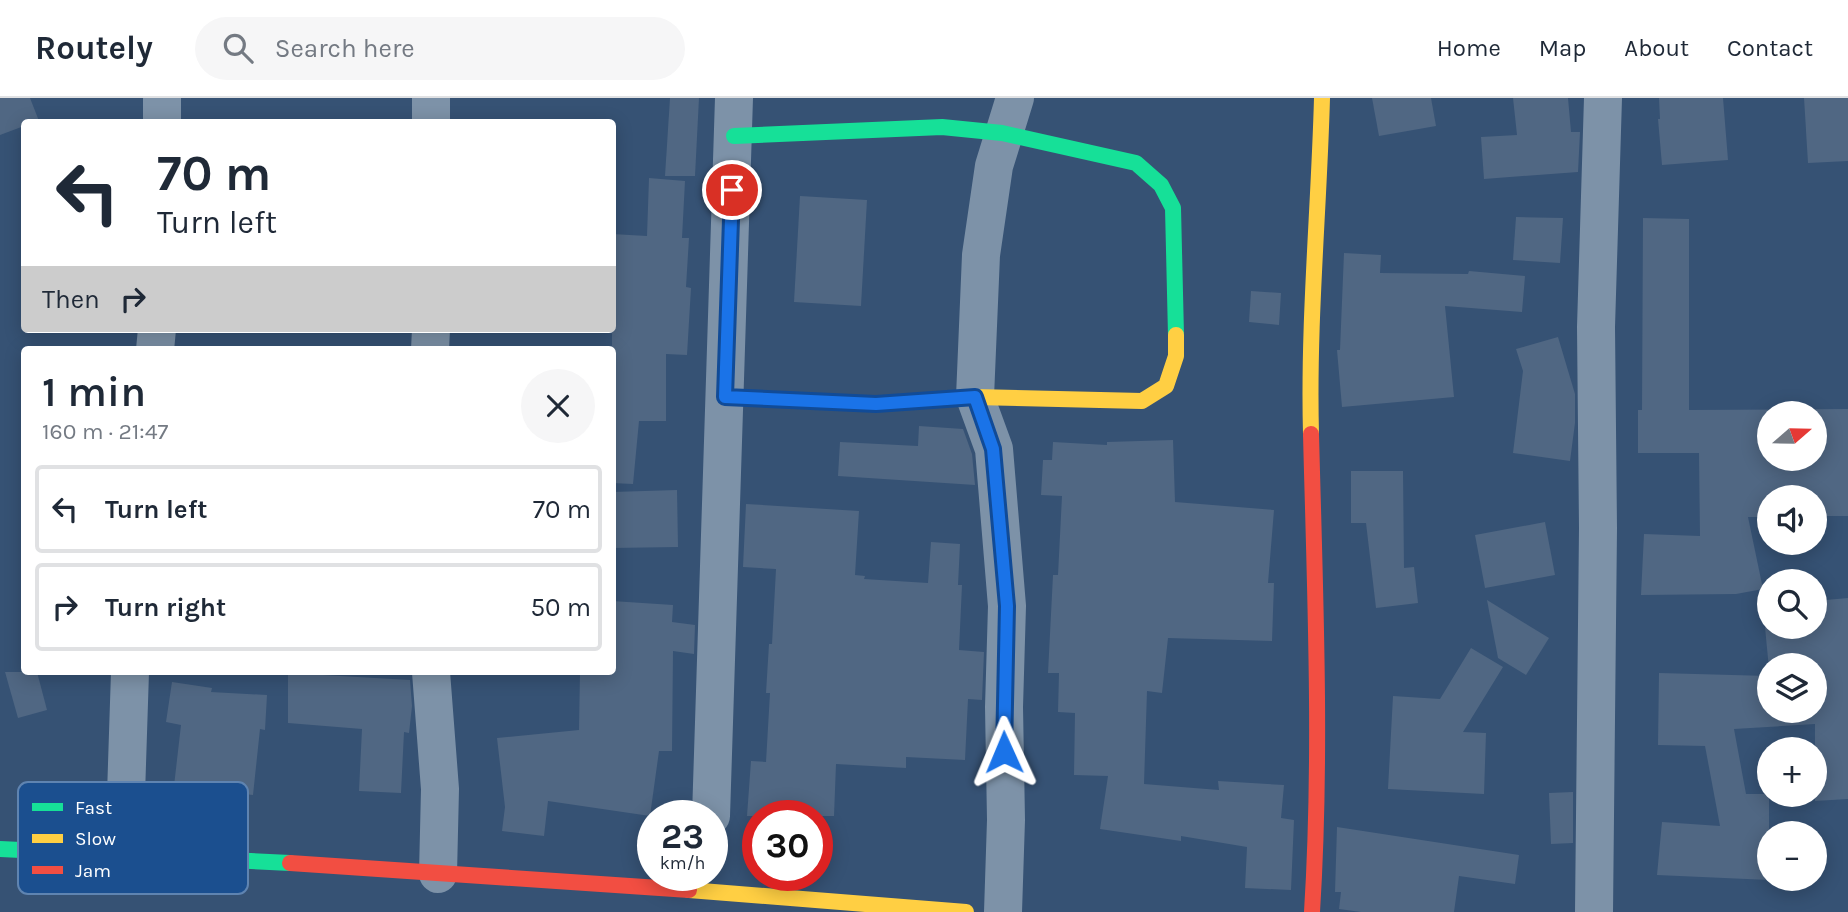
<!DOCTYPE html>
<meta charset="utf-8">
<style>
body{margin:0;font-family:Karla,sans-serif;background:#f6f6f7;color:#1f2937;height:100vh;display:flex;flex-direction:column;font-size:26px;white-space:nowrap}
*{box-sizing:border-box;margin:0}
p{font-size:23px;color:#747a83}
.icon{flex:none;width:38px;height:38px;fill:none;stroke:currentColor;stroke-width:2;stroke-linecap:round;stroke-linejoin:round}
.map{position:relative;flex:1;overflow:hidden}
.details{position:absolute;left:21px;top:248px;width:595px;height:329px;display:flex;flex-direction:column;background:#fff;border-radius:7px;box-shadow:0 4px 18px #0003}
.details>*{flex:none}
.banner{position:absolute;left:21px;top:21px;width:595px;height:214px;border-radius:7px;box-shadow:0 4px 18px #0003;background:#fff;color:#1f2937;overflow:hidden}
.needle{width:46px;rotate:70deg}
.tools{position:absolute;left:1757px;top:303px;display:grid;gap:14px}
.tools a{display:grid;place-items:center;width:70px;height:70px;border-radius:50%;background:#fff;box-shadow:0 4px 18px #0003;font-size:35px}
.speed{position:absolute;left:637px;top:702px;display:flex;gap:14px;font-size:35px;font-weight:700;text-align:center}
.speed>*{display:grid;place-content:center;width:91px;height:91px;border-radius:50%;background:#fff;box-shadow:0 4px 18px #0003;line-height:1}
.speed small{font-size:18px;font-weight:400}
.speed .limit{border:10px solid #d22;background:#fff;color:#111}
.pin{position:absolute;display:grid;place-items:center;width:60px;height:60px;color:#fff;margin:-30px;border:4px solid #fff;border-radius:50%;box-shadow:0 2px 7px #0007}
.me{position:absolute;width:77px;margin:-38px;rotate:359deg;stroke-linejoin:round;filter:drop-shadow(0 0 5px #0008)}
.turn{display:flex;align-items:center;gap:24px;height:147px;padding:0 21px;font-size:32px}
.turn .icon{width:91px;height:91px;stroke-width:2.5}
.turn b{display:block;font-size:49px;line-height:60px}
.then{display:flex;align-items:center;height:66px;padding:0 21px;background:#0003;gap:14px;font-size:26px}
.round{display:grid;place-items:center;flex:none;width:74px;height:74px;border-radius:37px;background:#f6f6f7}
.head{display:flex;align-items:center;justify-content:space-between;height:119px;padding:0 21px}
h1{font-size:42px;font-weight:600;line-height:52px}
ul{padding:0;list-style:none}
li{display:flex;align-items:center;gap:21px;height:88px;margin:0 14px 10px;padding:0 7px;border:4px solid #e0e1e3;border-radius:7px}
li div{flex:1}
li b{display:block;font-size:26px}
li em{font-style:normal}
header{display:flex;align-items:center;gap:42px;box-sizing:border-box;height:98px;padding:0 35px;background:#fff;border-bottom:2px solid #e0e1e3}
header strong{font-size:33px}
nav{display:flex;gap:38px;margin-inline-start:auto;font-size:24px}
.search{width:490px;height:63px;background:#f6f6f7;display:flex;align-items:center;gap:18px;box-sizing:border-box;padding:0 24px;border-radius:38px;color:#747a83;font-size:26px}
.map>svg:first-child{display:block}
.building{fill:#506783;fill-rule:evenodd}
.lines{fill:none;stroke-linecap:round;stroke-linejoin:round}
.street{stroke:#7d92a8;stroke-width:38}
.fast{stroke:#16e098;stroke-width:16}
.slow{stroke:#ffcf43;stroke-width:16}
.jam{stroke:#f24e42;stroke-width:16}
.route-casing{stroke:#114b97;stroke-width:18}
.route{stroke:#1a73e8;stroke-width:12}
.key{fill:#1b4f8f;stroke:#5f84b1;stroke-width:2}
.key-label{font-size:19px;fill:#fff}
</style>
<header>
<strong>Routely</strong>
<div class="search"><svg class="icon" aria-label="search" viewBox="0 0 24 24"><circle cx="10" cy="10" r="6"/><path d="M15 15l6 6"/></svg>Search here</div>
<nav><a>Home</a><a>Map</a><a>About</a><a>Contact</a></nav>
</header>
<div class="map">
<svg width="1848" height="814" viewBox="0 0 1848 814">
<rect width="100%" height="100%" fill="#365274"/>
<g class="building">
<polygon points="0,0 30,0 39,23 24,24 24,28 0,37"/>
<polygon points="670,0 699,0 695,78 665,78"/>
<polygon points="1372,0 1431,0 1436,28 1379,38"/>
<polygon points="1513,0 1568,0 1571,34 1580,34 1578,74 1484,81 1481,39 1517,37"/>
<polygon points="1659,0 1723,0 1728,62 1662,67 1658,21 1660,21"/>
<polygon points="1804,0 1848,0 1848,63 1808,65"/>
<polygon points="649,80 685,83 682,140 689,140 686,189 691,190 687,257 666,256 666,323 639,323 633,386 612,385 612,136 647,138"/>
<polygon points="800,98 867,102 861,208 794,204"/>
<polygon points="1516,119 1563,120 1560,165 1513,162"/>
<path d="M 1643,120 L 1689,121 L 1689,312 L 1848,311 L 1848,418 L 1815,418 L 1815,399 L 1769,399 L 1769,419 L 1748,419 L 1763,491 L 1736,496 L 1641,497 L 1644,436 L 1700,438 L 1699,355 L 1638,355 L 1638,312 L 1642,312 ZM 1769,315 L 1815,315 L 1815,360 L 1769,360 Z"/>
<polygon points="1344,155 1381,157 1380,175 1468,176 1469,173 1525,178 1522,214 1445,208 1454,299 1342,309 1337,252 1340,252"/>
<polygon points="1251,193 1281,195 1279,227 1249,224"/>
<polygon points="1558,239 1575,296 1575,325 1570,363 1513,355 1523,273 1516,251"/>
<polygon points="919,328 963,331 972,356 975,387 838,378 840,344 918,348"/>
<polygon points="1173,342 1175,404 1274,412 1268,485 1274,485 1272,543 1168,540 1162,595 1147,593 1144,686 1219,692 1218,683 1284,687 1281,720 1294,722 1291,792 1245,790 1247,749 1181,738 1181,743 1100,731 1108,678 1074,677 1075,615 1058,614 1059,575 1048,575 1053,477 1058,477 1062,398 1041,397 1043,362 1052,362 1053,344 1107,347 1107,344"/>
<polygon points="1351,373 1403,373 1404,470 1414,469 1418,505 1376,510 1366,425 1351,425"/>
<polygon points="677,392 678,449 612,450 612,394"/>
<polygon points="746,406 859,413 855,477 865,478 864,481 928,485 931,444 960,446 958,487 962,487 959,552 984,554 982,602 968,601 965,662 906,659 906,670 836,666 834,718 747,718 751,663 766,664 770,595 766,595 769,546 772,546 776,471 743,469"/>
<polygon points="1545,424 1555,477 1485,490 1475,437"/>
<polygon points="1848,500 1848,701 1815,703 1815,626 1734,631 1746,696 1769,696 1769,782 1657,777 1662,724 1720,728 1705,648 1658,647 1659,575 1769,578 1769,612 1815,612 1815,567 1769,567 1769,571 1763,508 1769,507 1769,528 1815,528 1815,503"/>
<polygon points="1487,502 1549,540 1526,577 1498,560"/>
<polygon points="612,503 673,507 672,524 695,527 694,556 673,553 672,653 659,653 650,718 548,703 544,738 502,733 505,709 497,640 579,632 580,574 612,575"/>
<polygon points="1471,550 1503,569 1463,634 1486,635 1484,696 1388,691 1393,598 1440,601"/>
<polygon points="5,574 37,574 47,612 18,620"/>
<polygon points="288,575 410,582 412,608 409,635 404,634 401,695 359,693 362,631 288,625"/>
<polygon points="172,584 212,590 211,594 267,597 265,632 260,631 253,697 174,688 181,627 166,624"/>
<polygon points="1573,694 1573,745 1551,746 1549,695"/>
<polygon points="1337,729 1519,757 1515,786 1459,778 1454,814 1361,814 1339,811 1341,794 1335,794"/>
</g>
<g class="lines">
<g class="street">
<polyline points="162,0 162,24"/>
<polyline points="431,24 431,0"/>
<polyline points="155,252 157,231"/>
<polyline points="430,252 431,231"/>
<polyline points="431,574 440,691 438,776"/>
<polyline points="711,718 734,0"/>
<polyline points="124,758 130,574"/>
<polyline points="1003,814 1006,722 1004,609 1007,508 994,351 975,299 981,157 994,68 1015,0"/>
<polyline points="1594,814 1598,430 1596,229 1603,0"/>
</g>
<g class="fast">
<polyline points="734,38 942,29 1002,35 1136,65 1161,87 1173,110 1176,237"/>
<polyline points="0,751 290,765"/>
</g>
<g class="slow">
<polyline points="725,299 876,306 975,299 1142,303 1166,288 1176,258 1176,237"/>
<path d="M 1311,336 C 1308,224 1319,112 1322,0"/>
<polyline points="689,792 966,814"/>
</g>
<g class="jam">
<path d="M 1311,336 C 1315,495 1322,655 1312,814"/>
<polyline points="290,765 689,792"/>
</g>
</g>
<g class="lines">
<defs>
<polyline id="route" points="732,92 725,299 876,306 975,299 993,351 1007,508 1004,654"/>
</defs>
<use href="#route" class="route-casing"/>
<use href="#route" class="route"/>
</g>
<rect x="18" y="684" width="230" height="112" rx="10" class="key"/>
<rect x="32" y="705" width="31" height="8" fill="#16e098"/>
<rect x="32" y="736" width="31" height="9" fill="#ffcf43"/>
<rect x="32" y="768" width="31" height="8" fill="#f24e42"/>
<g class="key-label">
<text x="75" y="716">Fast</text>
<text x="75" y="747">Slow</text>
<text x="75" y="779">Jam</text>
</g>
</svg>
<div class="tools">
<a><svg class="needle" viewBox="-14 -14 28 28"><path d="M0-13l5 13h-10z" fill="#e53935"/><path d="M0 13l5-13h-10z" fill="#747a83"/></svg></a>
<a><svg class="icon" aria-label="sound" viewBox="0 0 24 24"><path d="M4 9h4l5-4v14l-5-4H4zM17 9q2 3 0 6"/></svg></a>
<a><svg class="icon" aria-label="search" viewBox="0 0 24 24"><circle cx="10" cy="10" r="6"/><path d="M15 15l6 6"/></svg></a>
<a><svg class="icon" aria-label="layers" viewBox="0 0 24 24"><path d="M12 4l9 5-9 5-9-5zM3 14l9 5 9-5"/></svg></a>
<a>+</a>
<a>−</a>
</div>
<div class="speed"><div>23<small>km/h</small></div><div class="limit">30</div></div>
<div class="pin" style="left:732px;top:92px;background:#d93025"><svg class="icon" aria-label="arrive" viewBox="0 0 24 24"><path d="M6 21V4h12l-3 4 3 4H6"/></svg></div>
<svg class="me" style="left:1004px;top:654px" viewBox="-20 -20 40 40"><path d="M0-17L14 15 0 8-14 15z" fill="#1a73e8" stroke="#fff" stroke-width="4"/></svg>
<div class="banner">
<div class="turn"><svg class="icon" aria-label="left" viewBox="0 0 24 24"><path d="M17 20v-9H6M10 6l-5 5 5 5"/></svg><div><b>70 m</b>Turn left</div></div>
<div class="then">Then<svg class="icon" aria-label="right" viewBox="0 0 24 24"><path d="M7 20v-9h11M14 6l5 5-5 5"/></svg></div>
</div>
<section class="details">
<div class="head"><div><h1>1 min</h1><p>160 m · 21:47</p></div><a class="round"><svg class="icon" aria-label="close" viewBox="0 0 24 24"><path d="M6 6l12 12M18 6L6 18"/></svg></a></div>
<ul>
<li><svg class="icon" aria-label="left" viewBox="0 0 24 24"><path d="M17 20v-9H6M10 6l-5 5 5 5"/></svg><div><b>Turn left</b></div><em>70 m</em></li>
<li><svg class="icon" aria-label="right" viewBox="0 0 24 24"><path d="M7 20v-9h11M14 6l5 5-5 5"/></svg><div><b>Turn right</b></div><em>50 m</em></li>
</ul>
</section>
</div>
